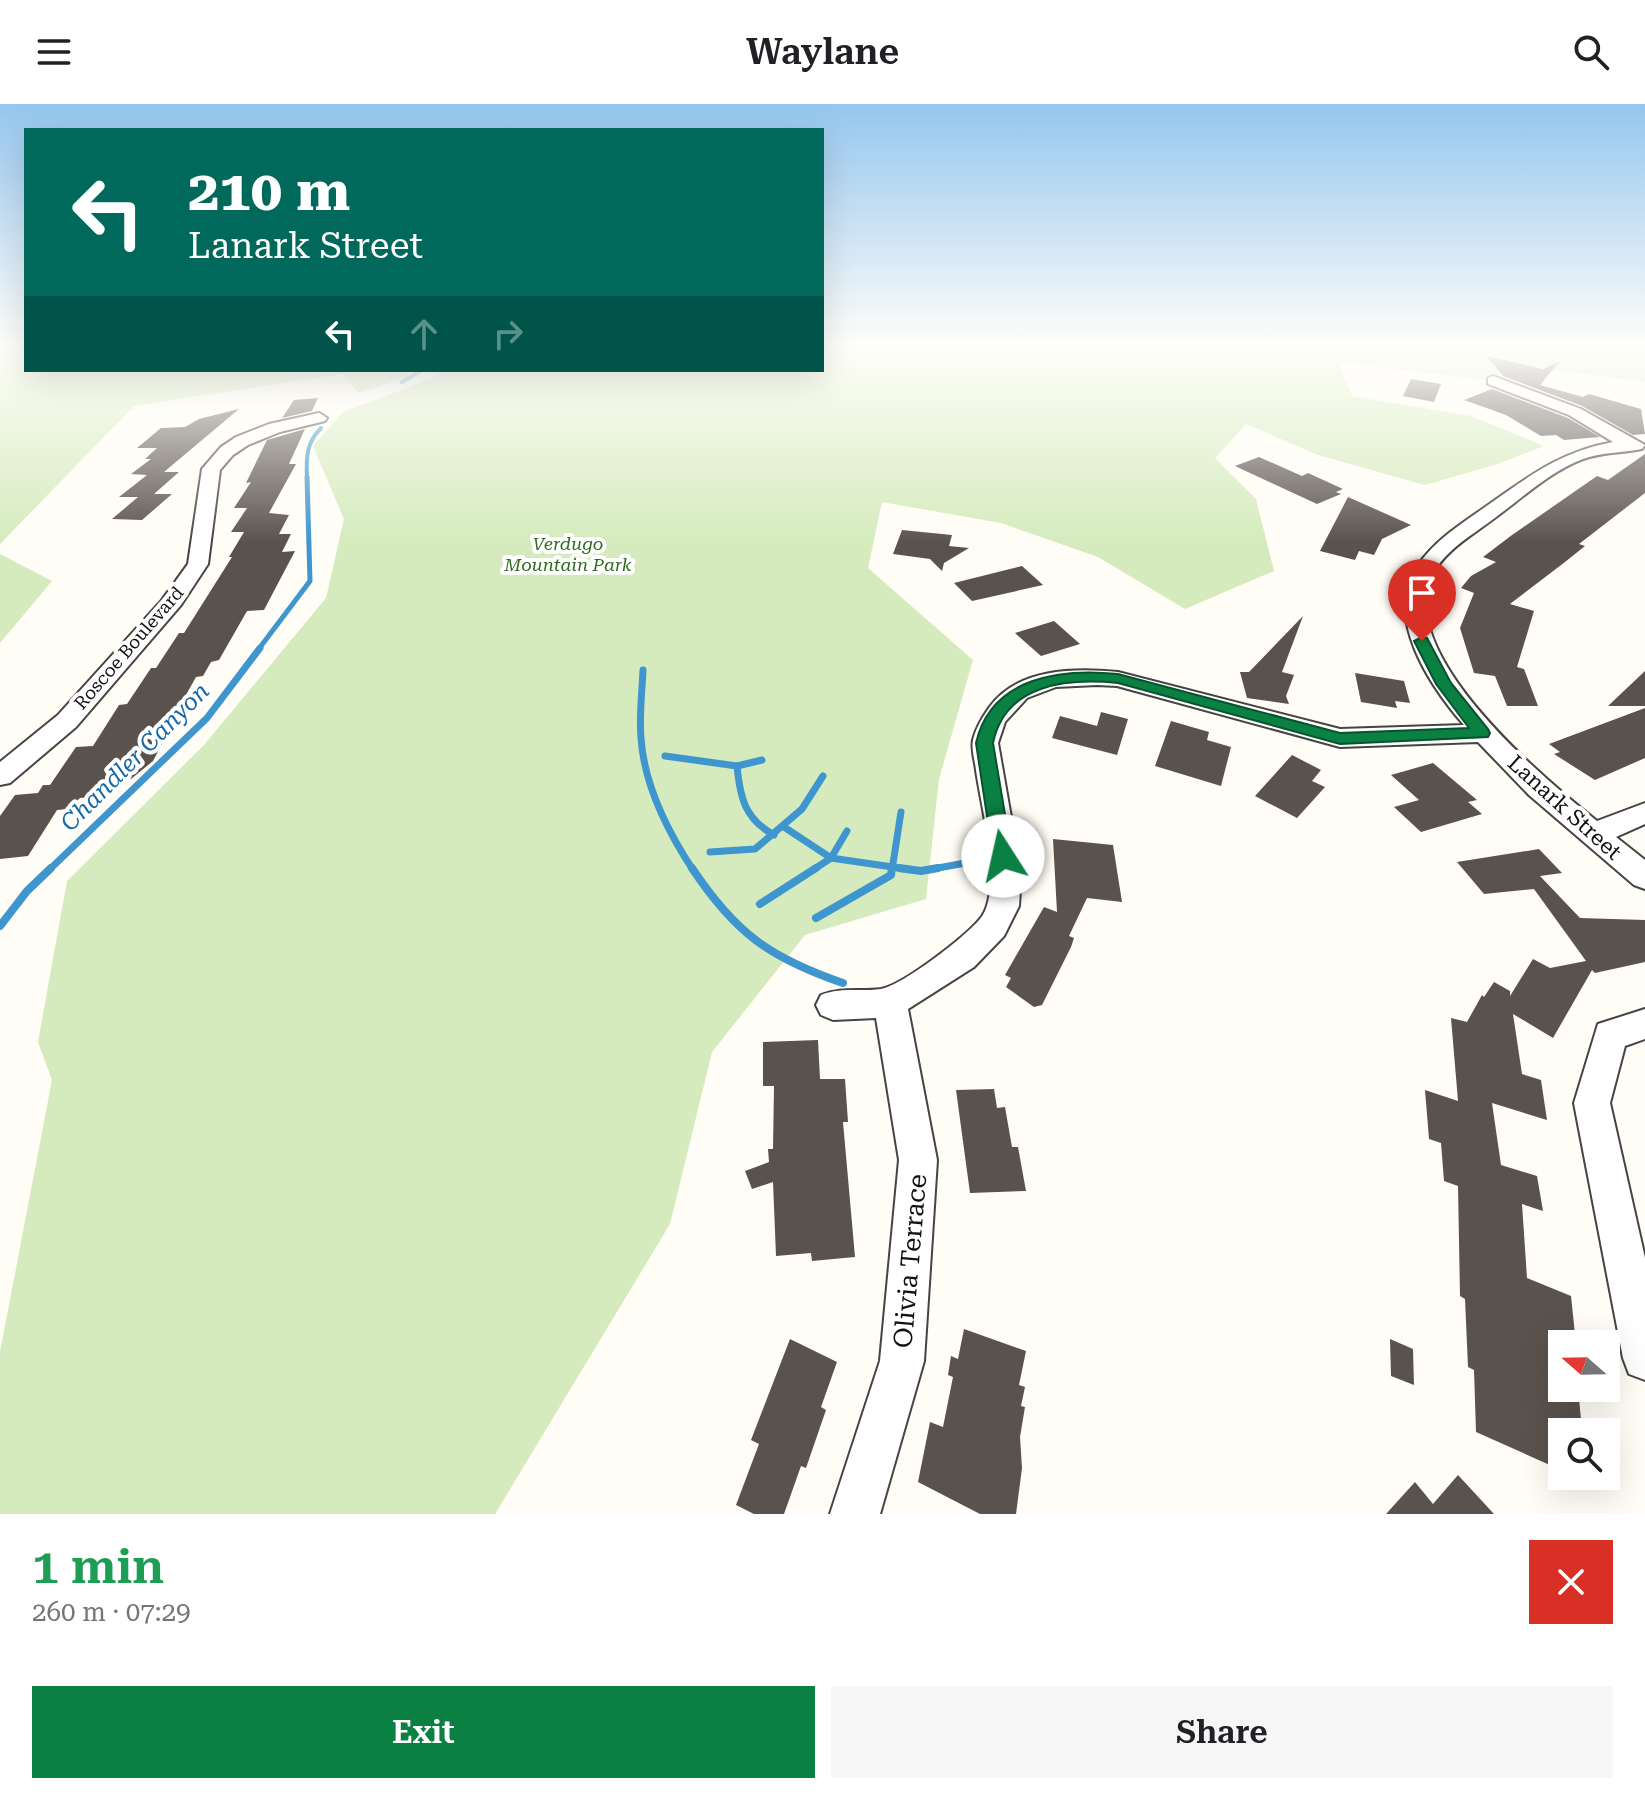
<!DOCTYPE html>
<meta charset="utf-8">
<style>
body{margin:0;font-family:"Roboto Serif",serif;background:#f6f6f6;color:#202124;height:100vh;display:flex;flex-direction:column;font-size:30px;white-space:nowrap}
*{box-sizing:border-box;margin:0}
p{font-size:26px;color:#757577}
.icon{flex:none;width:44px;height:44px;fill:none;stroke:currentColor;stroke-width:2;stroke-linecap:round;stroke-linejoin:round}
.map{position:relative;height:1410px;overflow:hidden}
.details{display:flex;flex-direction:column;background:#fff;flex:1}
.details>*{flex:none}
.top-card{position:absolute;left:24px;top:24px;width:800px;height:244px;border-radius:0px;box-shadow:0 8px 32px #0002;background:#00695c;color:#fff;overflow:hidden}
.needle{width:52px;rotate:290deg}
.fabs{position:absolute;left:1548px;top:1226px;display:grid;gap:16px}
.fabs a{display:grid;place-items:center;width:72px;height:72px;border-radius:0px;background:#fff;box-shadow:0 8px 32px #0002;font-size:40px}
.pin{position:absolute;display:grid;place-items:center;width:68px;height:68px;color:#fff;margin:-82px -34px;border-radius:50% 50% 50% 0;rotate:-45deg;box-shadow:0 0 8px #0007}
.pin .icon{rotate:45deg}
.me{position:absolute;width:88px;margin:-44px;rotate:350deg;stroke-linejoin:round;filter:drop-shadow(0 0 6px #0008)}
.turn{display:flex;align-items:center;gap:28px;height:168px;padding:0 32px;font-size:36px}
.turn .icon{width:104px;height:104px;stroke-width:2.5}
.turn b{display:block;font-size:56px;line-height:68px}
.lanes{display:flex;align-items:center;height:76px;padding:0 32px;background:#0003;justify-content:center;gap:40px;direction:ltr}
.lanes .off{opacity:.35}
.round{display:grid;place-items:center;flex:none;width:84px;height:84px;border-radius:0px;background:#f6f6f6}
.overview{display:flex;align-items:center;justify-content:space-between;height:136px;padding:0 32px}
h1{font-size:48px;font-weight:600;line-height:60px;color:#1e9e55}
.button{display:flex;gap:16px;margin-top:auto;padding:16px 32px}
.button a{flex:1;height:92px;border-radius:0px;background:#0b8043;color:#fff;font-size:32px;font-weight:600;line-height:92px;text-align:center}
.button a+a{background:#f6f6f6;color:#202124}
header{display:flex;justify-content:space-between;align-items:center;height:104px;padding:0 32px;background:#fff;font-size:36px;font-weight:600}
.map>svg:first-child{display:block}
.green{fill:#d5ebbd}
.lines{fill:none;stroke-linecap:round;stroke-linejoin:round}
.stream-far3{stroke:#3f96cf;stroke-width:4}
.stream-far2{stroke:#3f96cf;stroke-width:5}
.stream-far1{stroke:#3f96cf;stroke-width:7}
.stream{stroke:#3f96cf;stroke-width:8}
.building{fill:#5a524d}
.minor-casing{stroke:#444;stroke-width:4}
.minor{fill:#fff;fill-rule:evenodd}
.route{fill:#0b8043;stroke:#07532c;stroke-width:2}
.labels{text-anchor:middle;stroke-width:8;stroke-linejoin:round;paint-order:stroke}
.far-park-label{font-size:18px;font-style:italic;fill:#2f6b1f;stroke:#fff}
.far-street-label{font-size:18px;fill:#111;stroke:#fff}
.street-label{font-size:22px;fill:#111;stroke:#fff}
.water-label{font-size:24px;font-style:italic;fill:#1768a6;stroke:#fff}
.near-street-label{font-size:26px;fill:#111;stroke:#fff}
</style>
<header><svg class="icon" aria-label="menu" viewBox="0 0 24 24"><path d="M4 6h16M4 12h16M4 18h16"/></svg>Waylane<svg class="icon" aria-label="search" viewBox="0 0 24 24"><circle cx="10" cy="10" r="6"/><path d="M15 15l6 6"/></svg></header>
<div class="map">
<svg width="1645" height="1410" viewBox="0 0 1645 1410">
<rect width="100%" height="100%" fill="#fffdf5"/>
<g class="green">
<polygon points="0,241 26,241 26,266 410,266 407,273 359,289 342,270 134,302 0,440"/>
<polygon points="822,241 1645,241 1645,278 1496,258 1502,278 1338,258 1352,292 1471,312 1544,342 1498,360 1425,381 1318,351 1246,320 1215,354 1256,395 1274,467 1185,505 1098,453 1001,419 882,398 868,464 973,556 939,675 926,795 805,831 712,948 670,1120 495,1410 0,1410 0,1248 52,976 38,938 67,777 204,641 326,494 344,415 313,342 343,308 433,274 444,266 822,266"/>
<polygon points="0,450 52,477 0,539"/>
</g>
<g class="lines">
<g class="stream-far3">
<polyline points="402,278 422,266"/>
<path d="M 307,375 C 306,354 306,339 321,324"/>
</g>
<polyline class="stream-far2" points="258,546 310,477 307,373"/>
<g class="stream-far1">
<path d="M 643,566 C 642,589 639,612 641,634 C 644,680 668,728 693,766"/>
<polyline points="665,652 737,662 762,656"/>
<path d="M 737,662 C 740,694 745,715 774,731"/>
<polyline points="784,723 831,754 913,766"/>
<polyline points="710,748 755,745 802,705 823,672"/>
<polyline points="49,766 207,614 260,544"/>
<polyline points="813,766 831,754 847,727"/>
<polyline points="892,766 901,708"/>
<polyline points="927,766 998,753"/>
</g>
<g class="stream">
<path d="M 692,764 C 735,829 770,854 843,879"/>
<polyline points="899,764 921,767 938,764"/>
<polyline points="760,800 816,764"/>
<polyline points="816,814 891,771 892,764"/>
<polyline points="0,822 27,787 51,764"/>
</g>
</g>
<g class="building">
<polygon points="1486,252 1543,265 1559,258 1540,281 1583,293 1589,290 1641,305 1645,330 1633,331 1582,302 1503,272"/>
<polygon points="1411,275 1441,280 1434,298 1403,292"/>
<polygon points="1492,285 1568,314 1600,333 1564,336 1556,331 1541,332 1506,311 1464,296"/>
<polygon points="318,294 312,307 282,314 294,296"/>
<polygon points="239,305 164,368 179,368 154,390 172,390 142,416 112,415 138,393 119,393 147,371 131,370 151,355 145,355 157,344 137,344 161,324 185,323 199,315"/>
<polygon points="305,325 289,360 296,360 269,409 289,411 279,430 291,430 282,448 295,447 264,506 247,507 219,556 211,558 203,572 196,573 159,639 163,638 153,657 131,675 99,678 90,693 80,694 68,705 57,706 28,752 0,755 0,712 15,691 38,689 43,681 50,681 76,643 93,642 119,601 127,600 151,564 156,564 179,529 184,529 232,453 229,453 244,428 231,428 247,404 234,404 251,378 246,379 267,336"/>
<polygon points="1645,350 1645,389 1579,440 1585,442 1565,458 1510,500 1534,507 1517,563 1524,565 1538,602 1507,602 1495,572 1474,569 1460,524 1474,489 1461,484 1471,472 1496,458 1483,453 1512,431 1597,372 1608,376"/>
<polygon points="1259,353 1302,372 1308,369 1343,385 1336,388 1341,390 1317,400 1235,362"/>
<polygon points="1348,393 1411,421 1382,435 1374,451 1359,447 1355,456 1320,447"/>
<polygon points="902,426 952,431 949,442 969,444 944,459 942,467 930,455 893,450"/>
<polygon points="1022,462 1043,481 972,497 954,479"/>
<polygon points="1303,512 1282,568 1294,571 1286,592 1289,600 1247,594 1240,568 1249,568"/>
<polygon points="1054,517 1080,540 1041,552 1015,529"/>
<polygon points="1645,567 1645,602 1608,602"/>
<polygon points="1355,569 1404,577 1410,599 1395,597 1397,604 1361,598"/>
<polygon points="1645,604 1645,654 1595,676 1554,650 1560,648 1549,640"/>
<polygon points="1101,608 1128,615 1117,651 1052,634 1060,612 1097,622"/>
<polygon points="1171,617 1209,628 1207,636 1231,643 1221,682 1155,662"/>
<polygon points="1292,651 1321,666 1312,677 1325,683 1297,714 1255,692"/>
<polygon points="1433,659 1477,696 1468,698 1482,710 1421,728 1394,703 1419,696 1391,671"/>
<polygon points="1053,735 1113,741 1122,798 1087,794 1069,832 1074,834 1071,843 1042,901 1034,903 1006,883 1011,874 1005,871 1044,803 1057,808"/>
<polygon points="1539,745 1562,769 1540,772 1580,814 1645,816 1645,858 1595,869 1592,866 1553,934 1513,910 1522,970 1541,976 1547,1016 1492,999 1501,1061 1537,1072 1543,1107 1522,1100 1527,1174 1571,1192 1576,1240 1562,1240 1562,1284 1578,1284 1582,1326 1573,1322 1574,1328 1557,1320 1561,1366 1476,1328 1474,1266 1468,1263 1465,1195 1460,1192 1458,1082 1444,1077 1441,1039 1429,1035 1425,986 1458,997 1451,914 1467,918 1482,891 1484,893 1494,878 1510,887 1510,892 1533,855 1550,864 1586,857 1534,785 1484,790 1457,758"/>
<polygon points="818,936 820,975 845,975 848,1018 843,1018 855,1153 812,1157 811,1149 776,1152 773,1078 752,1085 745,1067 769,1058 768,1045 773,1045 774,982 763,982 763,938"/>
<polygon points="994,985 997,1004 1005,1003 1012,1043 1018,1043 1026,1087 970,1089 956,986"/>
<polygon points="964,1225 1026,1247 1019,1281 1025,1283 1021,1302 1025,1303 1020,1333 1022,1364 1016,1410 980,1410 918,1378 930,1318 943,1323 953,1273 948,1271 951,1252 958,1255"/>
<polygon points="790,1235 837,1258 821,1303 826,1306 806,1364 801,1362 784,1410 754,1410 736,1401 759,1340 751,1336"/>
<polygon points="1390,1235 1413,1245 1414,1281 1391,1272"/>
<polygon points="1458,1371 1494,1410 1386,1410 1415,1378 1433,1400"/>
</g>
<g class="lines">
<defs>
<g id="minor">
<path d="M 1493,272 L 1581,305 L 1645,341 L 1642,345 C 1623,349 1602,348 1583,355 C 1549,368 1521,395 1492,416 C 1471,432 1442,448 1431,474 C 1397,552 1543,674 1597,717 L 1645,699 L 1645,720 L 1616,733 L 1645,756 L 1645,785 L 1634,781 L 1529,691 L 1478,638 L 1340,643 L 1117,582 L 1097,581 L 1056,583 L 1027,594 L 1005,618 L 998,639 L 1021,770 L 1019,802 L 1004,832 L 974,863 L 908,905 L 937,1056 L 924,1257 L 880,1410 L 830,1410 L 880,1257 L 899,1056 L 876,914 L 833,916 L 821,911 L 816,901 L 821,891 C 841,883 861,888 881,885 C 903,881 965,833 980,815 C 1004,787 981,702 976,666 C 975,657 971,645 973,636 C 976,624 982,614 989,604 C 1017,564 1074,564 1118,568 L 1340,625 L 1464,621 C 1430,582 1382,511 1418,461 C 1436,435 1463,419 1488,401 C 1531,371 1560,348 1613,338 L 1569,311 L 1488,280 L 1488,274 Z"/>
<polygon points="319,309 327,314 325,317 280,328 248,341 233,351 220,366 208,460 181,501 76,623 10,679 0,681 0,658 58,611 162,496 188,460 202,365 221,343 236,333 269,320"/>
<polygon points="1645,905 1645,935 1625,942 1610,999 1645,1154 1645,1276 1629,1270 1623,1254 1574,999 1598,920"/>
</g>
</defs>
<use href="#minor" class="minor-casing"/>
<use href="#minor" class="minor"/>
</g>
<linearGradient id="sky" x2="0" y2="1"><stop stop-color="#95c6ee"/><stop offset="0.55" stop-color="#fffefa"/><stop offset="1" stop-color="#fffefa" stop-opacity="0"/></linearGradient>
<rect width="1645" height="439" fill="url(#sky)"/>
<path class="route" d="M 1422,533 L 1427,534 L 1451,579 L 1488,625 L 1490,629 L 1488,633 L 1340,640 L 1118,579 C 1067,574 1005,580 993,639 L 1012,752 L 1003,759 L 993,752 L 976,639 C 991,573 1061,564 1118,570 L 1340,629 L 1469,624 L 1436,580 L 1414,537 Z"/>
<g class="labels">
<g class="far-park-label">
<text x="568" y="446">Verdugo<tspan x="568" dy="21">Mountain Park</tspan></text>
</g>
<g class="far-street-label">
<text transform="translate(129 544) rotate(-49)" y="6">Roscoe Boulevard</text>
</g>
<g class="street-label">
<text transform="translate(1565 703) rotate(42)" y="8">Lanark Street</text>
</g>
<g class="water-label">
<text transform="translate(135 653) rotate(-45)" y="8">Chandler Canyon</text>
</g>
<g class="near-street-label">
<text transform="translate(910 1157) rotate(-85)" y="9">Olivia Terrace</text>
</g>
</g>
</svg>
<div class="fabs">
<a><svg class="needle" viewBox="-14 -14 28 28"><path d="M0-13l5 13h-10z" fill="#e53935"/><path d="M0 13l5-13h-10z" fill="#757577"/></svg></a>
<a><svg class="icon" aria-label="search" viewBox="0 0 24 24"><circle cx="10" cy="10" r="6"/><path d="M15 15l6 6"/></svg></a>
</div>
<div class="pin" style="left:1422px;top:537px;background:#d93025"><svg class="icon" aria-label="arrive" viewBox="0 0 24 24"><path d="M6 21V4h12l-3 4 3 4H6"/></svg></div>
<svg class="me" style="left:1003px;top:752px" viewBox="-20 -20 40 40"><circle r="19" fill="#fff"/><path d="M0-13L10 11 0 6-10 11z" fill="#0b8043"/></svg>
<div class="top-card">
<div class="turn"><svg class="icon" aria-label="left" viewBox="0 0 24 24"><path d="M17 20v-9H6M10 6l-5 5 5 5"/></svg><div><b>210 m</b>Lanark Street</div></div>
<div class="lanes"><svg class="icon" aria-label="left" viewBox="0 0 24 24"><path d="M17 20v-9H6M10 6l-5 5 5 5"/></svg><svg class="icon off" aria-label="ahead" viewBox="0 0 24 24"><path d="M12 20V5M6 11l6-6 6 6"/></svg><svg class="icon off" aria-label="right" viewBox="0 0 24 24"><path d="M7 20v-9h11M14 6l5 5-5 5"/></svg></div>
</div>
</div>
<section class="details">
<div class="overview"><div><h1>1 min</h1><p>260 m · 07:29</p></div><a class="round" style="background:#d93025;color:#fff"><svg class="icon" aria-label="close" viewBox="0 0 24 24"><path d="M6 6l12 12M18 6L6 18"/></svg></a></div>
<div class="button"><a>Exit</a><a>Share</a></div>
</section>
